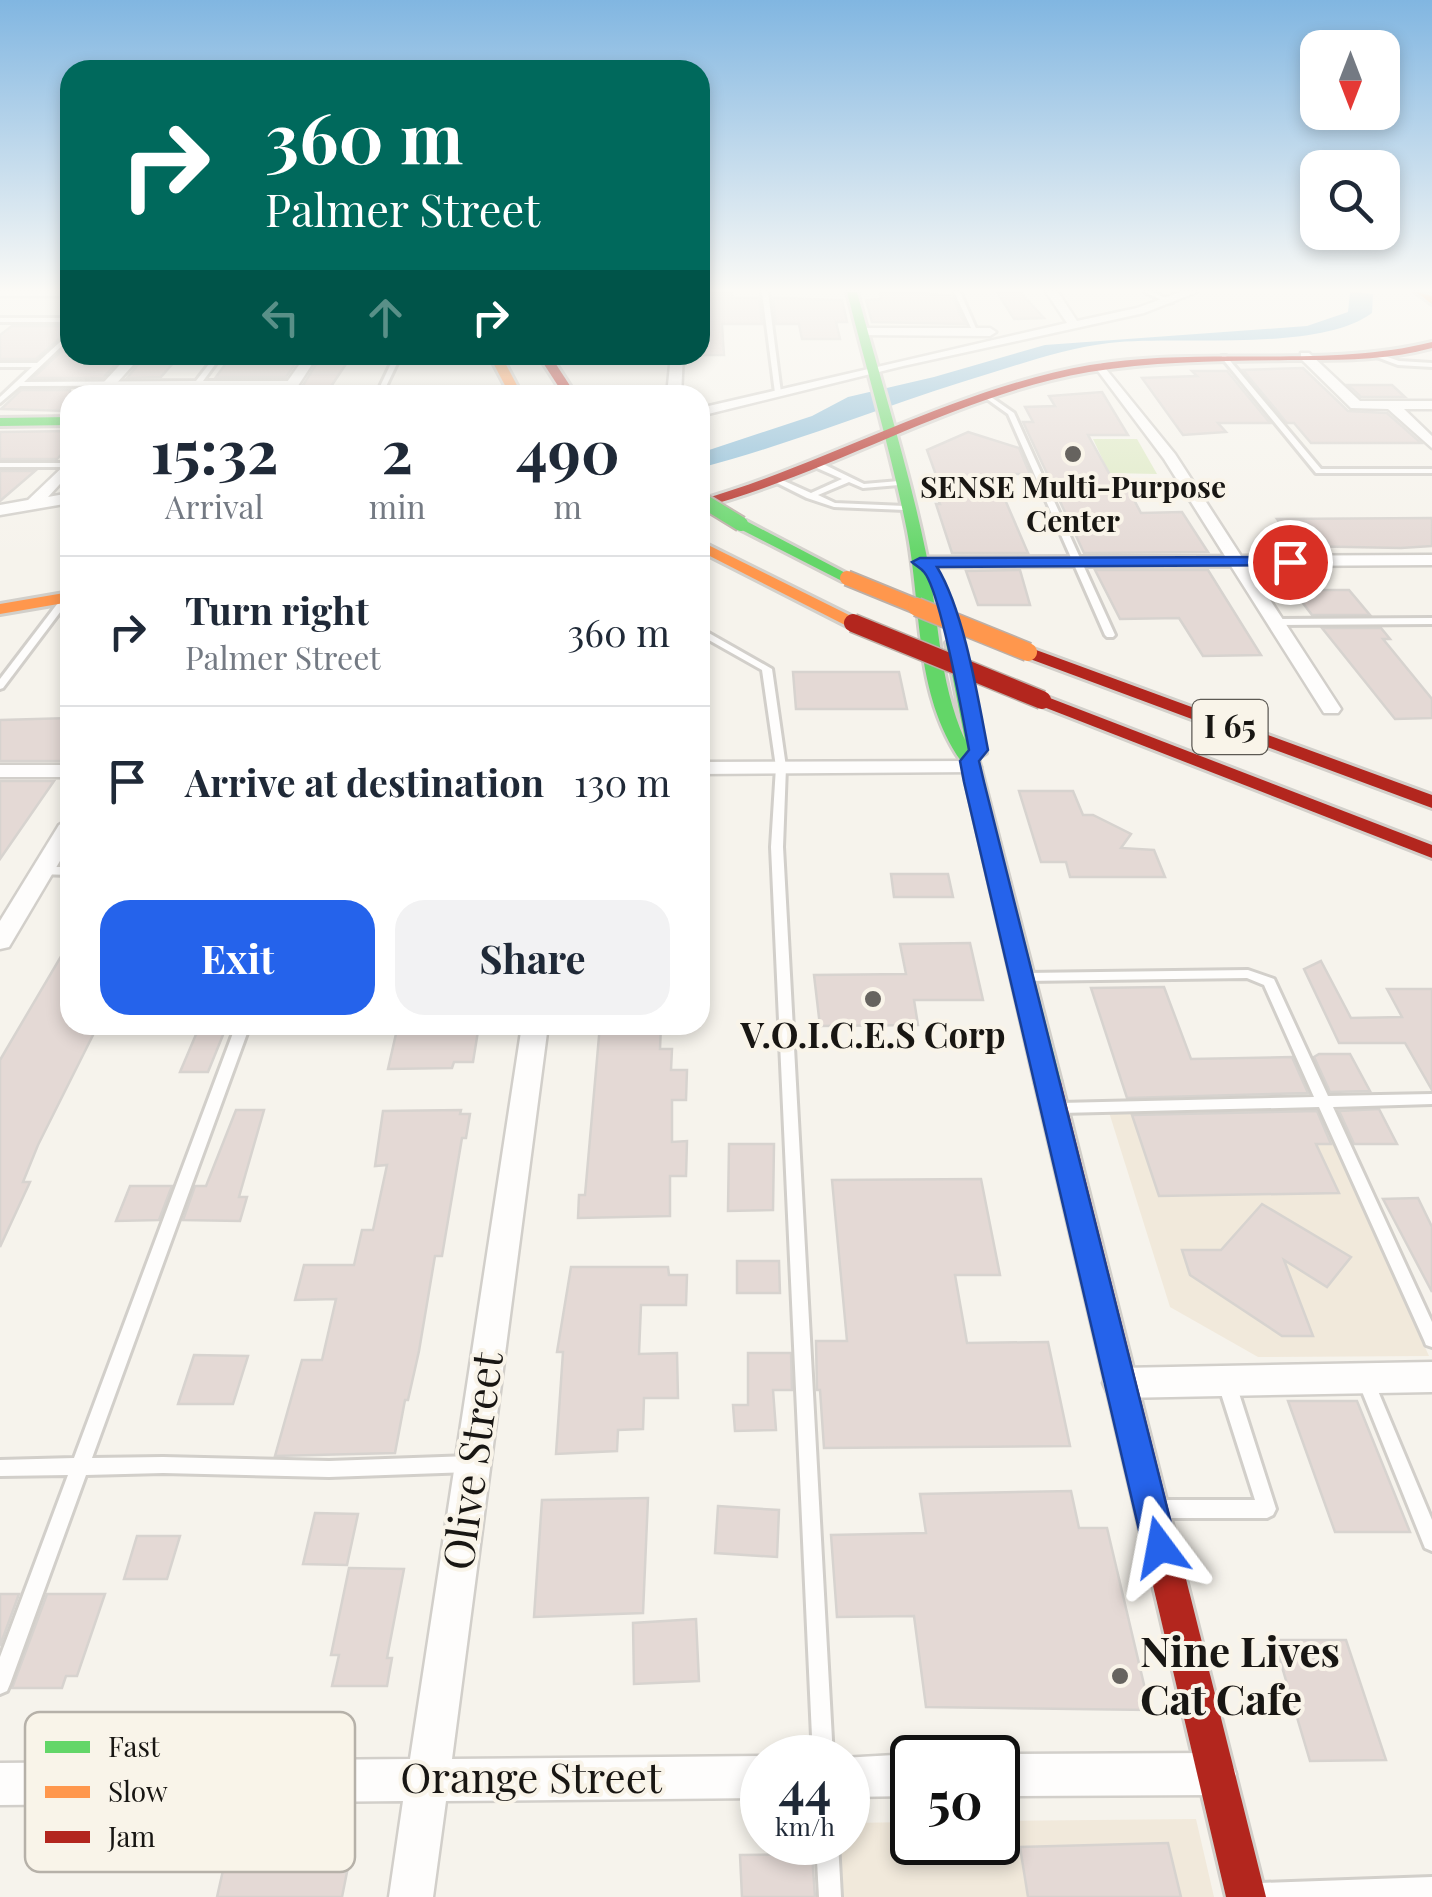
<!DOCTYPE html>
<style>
body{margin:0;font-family:"Playfair Display",serif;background:#f2f2f3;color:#1f2937;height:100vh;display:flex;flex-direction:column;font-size:38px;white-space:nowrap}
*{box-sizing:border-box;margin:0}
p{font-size:32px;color:#747a83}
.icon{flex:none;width:55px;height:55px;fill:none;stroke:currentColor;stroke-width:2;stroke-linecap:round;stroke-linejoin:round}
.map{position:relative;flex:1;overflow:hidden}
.panel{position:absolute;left:60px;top:385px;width:650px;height:650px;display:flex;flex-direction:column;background:#fff;border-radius:30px;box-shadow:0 5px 15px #0003}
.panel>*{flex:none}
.banner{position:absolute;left:60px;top:60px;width:650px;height:305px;border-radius:30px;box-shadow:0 5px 15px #0003;background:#00695c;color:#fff;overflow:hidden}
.needle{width:65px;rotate:180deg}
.buttons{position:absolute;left:1300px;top:30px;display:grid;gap:20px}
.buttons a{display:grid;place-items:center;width:100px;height:100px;border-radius:20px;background:#fff;box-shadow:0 5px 15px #0003;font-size:50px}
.speed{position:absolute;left:740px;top:1735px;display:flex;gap:20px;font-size:50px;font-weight:700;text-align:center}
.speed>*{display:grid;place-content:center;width:130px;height:130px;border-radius:50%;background:#fff;box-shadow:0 5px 15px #0003;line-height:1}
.speed small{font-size:25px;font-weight:400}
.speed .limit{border:5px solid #111;border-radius:15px;background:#fff;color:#111}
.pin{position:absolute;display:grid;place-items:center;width:85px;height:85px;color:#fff;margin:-42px;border:5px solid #fff;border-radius:50%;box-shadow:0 2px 10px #0007}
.me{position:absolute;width:110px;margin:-55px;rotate:347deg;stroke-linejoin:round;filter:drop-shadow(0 0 8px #0008)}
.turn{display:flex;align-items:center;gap:35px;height:210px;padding:0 40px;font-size:45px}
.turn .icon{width:130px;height:130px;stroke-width:2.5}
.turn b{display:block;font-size:70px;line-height:85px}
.lanes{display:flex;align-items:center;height:95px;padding:0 40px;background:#0003;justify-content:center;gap:50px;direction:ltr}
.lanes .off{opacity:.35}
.eta{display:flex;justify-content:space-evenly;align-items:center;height:170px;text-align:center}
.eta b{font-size:60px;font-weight:700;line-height:70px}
.cta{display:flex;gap:20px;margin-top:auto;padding:20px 40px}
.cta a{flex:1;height:115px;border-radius:30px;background:#2563eb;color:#fff;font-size:40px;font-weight:700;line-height:115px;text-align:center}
.cta a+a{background:#f2f2f3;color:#1f2937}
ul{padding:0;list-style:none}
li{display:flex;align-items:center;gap:30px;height:150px;padding:0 40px;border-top:2px solid #e0e1e3}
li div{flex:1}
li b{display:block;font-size:38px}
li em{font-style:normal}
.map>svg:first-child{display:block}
.commercial{fill:#f1e9db}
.green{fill:#dde9c3}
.water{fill:#88bad6}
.building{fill:#e4d9d5;stroke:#d7d3cf;stroke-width:2.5}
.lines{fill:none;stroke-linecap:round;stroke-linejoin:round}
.lane-casing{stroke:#d2cfca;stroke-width:6}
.street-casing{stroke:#d2cfca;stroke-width:5}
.fast-casing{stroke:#d2cfca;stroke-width:6}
.slow-casing{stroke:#d2cfca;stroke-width:6}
.jam-casing{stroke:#d2cfca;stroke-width:6}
.lane{fill:#fefdfc;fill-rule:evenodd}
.street{fill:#fefdfc;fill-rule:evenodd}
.fast{fill:#63d668;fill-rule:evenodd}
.slow{fill:#ff974d;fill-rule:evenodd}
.jam{fill:#b3261e;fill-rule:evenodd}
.fast-bridge-casing{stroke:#bcafa7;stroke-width:18;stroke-linecap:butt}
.slow-bridge-far1-casing{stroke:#bcafa7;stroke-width:18;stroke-linecap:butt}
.slow-bridge-casing{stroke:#bcafa7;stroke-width:21;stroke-linecap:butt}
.jam-bridge-casing{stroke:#bcafa7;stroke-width:21;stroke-linecap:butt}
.fast-bridge{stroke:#63d668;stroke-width:14}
.slow-bridge-far1{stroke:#ff974d;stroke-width:14}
.slow-bridge{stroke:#ff974d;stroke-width:18}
.jam-bridge{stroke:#b3261e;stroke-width:18}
.route{fill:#2563eb;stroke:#184099;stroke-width:2.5}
.poi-dot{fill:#66635f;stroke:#f9f4e9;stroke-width:4}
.labels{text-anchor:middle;stroke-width:8;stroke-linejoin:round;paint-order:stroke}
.far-poi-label{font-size:30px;font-weight:bold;fill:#181613;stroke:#f9f4e9}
.shield{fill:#f9f4e9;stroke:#5c5953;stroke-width:2.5}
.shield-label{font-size:32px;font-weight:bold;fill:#181613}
.poi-label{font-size:35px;font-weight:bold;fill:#181613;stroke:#f9f4e9}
.near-street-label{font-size:42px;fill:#181613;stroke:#f9f4e9}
.near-poi-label{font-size:42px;font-weight:bold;fill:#181613;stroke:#f9f4e9;text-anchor:start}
.key{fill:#f9f4e9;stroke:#b6b1a9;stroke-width:2.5}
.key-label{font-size:28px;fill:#181613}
</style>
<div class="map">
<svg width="1432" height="1897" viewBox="0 0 1432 1897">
<rect width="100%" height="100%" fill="#f6f3ec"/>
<g class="commercial">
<polygon points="1318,1108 1429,1356 1258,1357 1170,1307 1108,1109"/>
<polygon points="1196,1819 1214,1897 843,1897 839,1843 848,1842 852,1823 912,1822 912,1842 998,1842 998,1821"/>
</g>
<polygon class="green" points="1093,439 1137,439 1157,474 1109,473"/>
<path class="water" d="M 1350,292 L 1373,294 L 1372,313 C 1318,353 1178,335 1109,343 C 1068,348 1030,361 991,373 C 893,402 799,442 700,468 L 700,453 L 812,416 L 848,397 L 934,377 L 1045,345 L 1307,326 L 1348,312 Z"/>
<g class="building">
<polygon points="700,292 732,292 732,298 759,298 762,324 722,324 724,355 700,355"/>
<polygon points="880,292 951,295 965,324 872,322 866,300 881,299"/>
<polygon points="997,292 1020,292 1044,318 1014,319"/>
<polygon points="773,298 842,300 847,322 836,322 840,339 802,339 799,324 776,324"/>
<polygon points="12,326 70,326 70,329 36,359 0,359 0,335"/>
<polygon points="70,343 70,355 124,355 103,378 33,378"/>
<polygon points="146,355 180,355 161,377 127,378"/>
<polygon points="232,355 301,355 286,377 216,377"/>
<polygon points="322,355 352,355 328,391 298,393"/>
<polygon points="1303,368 1348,411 1387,413 1421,443 1311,443 1294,423 1287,423 1243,370"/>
<polygon points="1192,371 1227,371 1270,423 1218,423 1226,432 1183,435 1142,378 1197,376"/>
<polygon points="1348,385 1392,385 1405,397 1361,397"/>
<polygon points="21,390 70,390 70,411 1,409"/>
<polygon points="1102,392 1128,435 1088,435 1114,482 1125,483 1141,513 1182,512 1208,552 1084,553 1023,422 1033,422 1025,407 1055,406 1049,396"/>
<polygon points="70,431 70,445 57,459 0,459 0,432"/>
<polygon points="968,432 1019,448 1030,474 994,474 1028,553 952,553 936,504 940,504 929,476 936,475 927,450"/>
<polygon points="0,471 35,471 0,501"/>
<polygon points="1432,518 1432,546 1401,548 1297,546 1277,519"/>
<polygon points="1020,570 1030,605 978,605 966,571"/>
<polygon points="1095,570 1208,570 1261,655 1203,656 1179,618 1120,619"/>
<polygon points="1293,590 1349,590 1370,615 1312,615"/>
<polygon points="1322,628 1381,628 1390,639 1383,639 1432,699 1432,718 1395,719"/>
<polygon points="793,672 899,672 907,709 796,709"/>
<polygon points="70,718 70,756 67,761 0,761 0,720"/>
<polygon points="0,781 54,781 0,859"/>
<polygon points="1019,791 1073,791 1083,815 1093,815 1131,834 1121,848 1154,850 1165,877 1070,877 1066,862 1041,862"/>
<polygon points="891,874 948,874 953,897 894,897"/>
<polygon points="70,941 70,1025 98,1025 38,1145 23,1182 30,1182 0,1247 0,1060"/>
<polygon points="970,943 983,1000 914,1000 918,1025 820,1026 814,975 906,974 900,944"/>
<polygon points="1321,961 1351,1018 1402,1017 1387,989 1432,989 1432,1090 1405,1043 1339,1043 1304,969"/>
<polygon points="1164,987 1191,1059 1292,1057 1308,1093 1127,1098 1091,988"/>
<polygon points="200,1025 227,1025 208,1072 180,1072"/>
<polygon points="398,1025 479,1025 473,1062 454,1062 452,1068 388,1069"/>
<polygon points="600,1025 661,1025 660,1049 672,1049 671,1070 687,1070 686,1100 672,1100 672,1142 687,1141 686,1176 670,1176 670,1216 578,1218 579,1195 585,1195"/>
<polygon points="1319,1054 1350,1054 1370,1091 1330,1092 1314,1057"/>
<polygon points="1379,1109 1397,1144 1354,1144 1339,1111"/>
<polygon points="236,1110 264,1110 239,1197 247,1197 240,1221 183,1220 195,1186 206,1186"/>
<polygon points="461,1110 460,1114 470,1114 466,1138 462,1138 442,1256 435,1256 419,1351 408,1400 405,1400 395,1453 275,1456 302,1360 322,1360 336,1299 295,1300 304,1265 354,1265 362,1230 373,1230 387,1165 375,1166 383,1111"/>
<polygon points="1317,1111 1331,1144 1316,1144 1339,1193 1159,1196 1132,1115"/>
<polygon points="729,1144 774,1144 773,1210 728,1211"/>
<polygon points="981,1179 1000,1275 955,1275 967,1343 1048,1342 1070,1446 824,1448 820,1390 817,1390 816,1341 847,1341 832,1180"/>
<polygon points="130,1186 172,1186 159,1220 116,1221"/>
<polygon points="1418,1198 1432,1227 1432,1292 1383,1199"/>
<polygon points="1262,1204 1351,1257 1327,1287 1284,1260 1313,1336 1282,1336 1190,1275 1182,1250 1221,1250"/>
<polygon points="737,1261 779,1261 780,1293 737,1293"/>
<polygon points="571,1267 668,1267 669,1275 687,1275 686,1305 641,1305 639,1354 677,1353 678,1398 644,1398 643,1429 618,1430 617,1451 556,1454 563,1352 557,1352"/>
<polygon points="748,1353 791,1353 792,1390 773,1390 776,1430 735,1431 733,1405 748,1405"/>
<polygon points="194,1355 248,1356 233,1404 178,1404"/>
<polygon points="1288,1401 1357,1401 1410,1532 1335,1532"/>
<polygon points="1071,1491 1079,1528 1107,1528 1150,1710 926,1707 914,1616 837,1617 831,1535 926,1533 920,1494"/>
<polygon points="648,1498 643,1613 534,1617 542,1500"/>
<polygon points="718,1506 779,1510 777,1557 715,1553"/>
<polygon points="315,1513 358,1514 347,1565 303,1564"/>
<polygon points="137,1536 180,1536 167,1579 124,1579"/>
<polygon points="349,1568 404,1569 387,1658 392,1658 387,1686 332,1686 339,1655 331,1655"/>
<polygon points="0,1594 19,1594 0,1646"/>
<polygon points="47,1594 105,1594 77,1676 66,1676 62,1688 12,1688"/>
<polygon points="696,1619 699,1681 634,1684 633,1623"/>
<polygon points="1274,1640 1346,1640 1386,1760 1310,1761"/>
<polygon points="1168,1843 1181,1897 1028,1897 1020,1847"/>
<polygon points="812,1854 815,1897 742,1897 740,1855"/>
<polygon points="224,1866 289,1866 289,1871 347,1872 342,1897 217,1897"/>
</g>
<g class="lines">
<defs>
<g id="lane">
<polygon points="762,292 768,292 781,393 778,395 775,393"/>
<polygon points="954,292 960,292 978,333 973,332"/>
<polygon points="1145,292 1153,292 1173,302 1168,303"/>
<rect x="0" y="318" width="70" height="4"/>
<polygon points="70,333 70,338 24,382 196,381 216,355 222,355 203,381 293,381 296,383 293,385 20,386 0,403 0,397 32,367 0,367 0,363 37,363"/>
<polygon points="1376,353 1399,361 1432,363 1432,367 1398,365 1374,356"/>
<polygon points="395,355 401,355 382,395 376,395"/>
<polygon points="1222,356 1226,356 1321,469 1432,469 1432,473 1316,473 1222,358"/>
<polygon points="987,397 991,397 1014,413 1115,635 1113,637 1107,637 1105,635 1008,414 987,399"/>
<rect x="0" y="463" width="70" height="4"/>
<polygon points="817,464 823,464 864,484 899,481 903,483 899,485 863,488 849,482 818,495 835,503 905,506 909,508 905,510 834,507 807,498 775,482 782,480 811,493 842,479 817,468"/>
<polygon points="64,595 70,595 70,599 3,688 0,689 0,679"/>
<polygon points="1432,618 1432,624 1276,625 1271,622 1276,619"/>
<polygon points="700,628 772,669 786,767 783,847 833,1758 813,1758 771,847 776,767 762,670 700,635"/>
<polygon points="42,867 70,867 70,875 38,874 36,871"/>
<polygon points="1248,970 1274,979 1328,1096 1432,1094 1432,1104 1333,1107 1432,1322 1432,1347 1426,1345 1424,1340 1319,1107 1060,1113 1055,1112 1053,1108 1055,1104 1060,1103 1314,1097 1264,985 1247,978 1026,981 1020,977 1026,973"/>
<polygon points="236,1025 250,1025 92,1458 163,1457 329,1461 470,1456 476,1458 479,1464 476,1470 470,1472 329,1477 163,1473 86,1475 10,1684 7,1691 0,1694 0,1657 68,1475 0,1476 0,1460 74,1458"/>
<polygon points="1365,1371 1371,1374 1373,1379 1432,1520 1432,1551 1425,1548 1357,1379 1359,1374"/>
<polygon points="1227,1376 1233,1379 1236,1384 1276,1509 1273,1515 1267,1518 1163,1518 1157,1515 1154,1509 1157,1503 1163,1500 1255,1500 1218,1384 1221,1379"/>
<polygon points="816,1842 838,1842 841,1897 819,1897"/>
<polygon points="1432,1877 1432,1897 1250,1897 1249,1894 1252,1886 1260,1883"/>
</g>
<g id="street">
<rect x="0" y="292" width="70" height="4"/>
<polygon points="1046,292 1058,292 1077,321 1137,308 1180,292 1197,292 1144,313 903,366 700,416 700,408 1067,323"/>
<polygon points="863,328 990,328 996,332 990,336 859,335"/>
<polygon points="1301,353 1309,353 1360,401 1432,401 1432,409 1404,409 1432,436 1432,448 1388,409 1351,408 1301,359"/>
<polygon points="129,355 142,355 106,395 92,395"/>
<polygon points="306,355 318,355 292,395 278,395"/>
<polygon points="671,355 683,355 681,395 667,395"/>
<polygon points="1101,363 1175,454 1241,556 1432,555 1432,565 1248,566 1341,709 1338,713 1324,713 1231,566 920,567 912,562 920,557 1225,556 1164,459 1095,367"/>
<polygon points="70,460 70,473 48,497 70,493 70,503 0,515 0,505 28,500"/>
<polygon points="970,761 981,767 978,772 700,774 700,762"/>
<rect x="0" y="765" width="70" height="12"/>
<polygon points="70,818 70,844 9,947 0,949 0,921 59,825"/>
<polygon points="522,1025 548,1025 452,1759 762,1756 766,1758 762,1758 762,1798 446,1801 433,1897 389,1897 403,1801 0,1805 0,1763 410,1759"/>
<polygon points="1432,1362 1432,1392 1120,1398 1108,1394 1103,1383 1108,1372 1120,1368"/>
<polygon points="1215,1753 1230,1759 1236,1774 1230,1789 1215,1795 998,1796 998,1758 989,1758 998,1754"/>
<polygon points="912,1754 921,1758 912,1758 912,1796 848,1797 848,1758 842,1758"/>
</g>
<g id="fast">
<path d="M 847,292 L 857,292 C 880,379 908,465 926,553 C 939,616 938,680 965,740 L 946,643 L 954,638 L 962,643 L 986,753 L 978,758 L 1061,1082 L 1057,1088 L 1039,1088 L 1035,1082 L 961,761 C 914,694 922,608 907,531 C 891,451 867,372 847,292 Z"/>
<polygon points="70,417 70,425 0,426 0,418"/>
<polygon points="736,521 746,521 855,578 842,581 736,527"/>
</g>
<g id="slow">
<polygon points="1416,292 1432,296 1432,304"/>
<polygon points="489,355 501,355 522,395 510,395"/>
<polygon points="700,541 859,620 861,623 847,626 700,551"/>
<polygon points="70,592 70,602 0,614 0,604"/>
</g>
<g id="jam">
<path d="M 1432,342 L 1432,348 C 1384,361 1337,360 1288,360 C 1222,361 1155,361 1089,372 C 953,396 833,473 700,508 L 700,500 C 832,462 953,389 1090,365 C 1202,346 1325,369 1432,342 Z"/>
<polygon points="538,355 550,355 576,395 564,395"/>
<polygon points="1028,647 1432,795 1432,808 1022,656 1020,652"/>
<polygon points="1042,695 1432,845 1432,858 1036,704 1033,700"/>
<polygon points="1048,1073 1057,1076 1061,1082 1266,1897 1226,1897 1035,1082 1039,1076"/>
</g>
</defs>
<use href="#lane" class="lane-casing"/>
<use href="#street" class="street-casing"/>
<use href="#fast" class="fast-casing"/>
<use href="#slow" class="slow-casing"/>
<use href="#jam" class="jam-casing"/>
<use href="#lane" class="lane"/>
<use href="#street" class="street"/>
<use href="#fast" class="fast"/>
<use href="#slow" class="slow"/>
<use href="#jam" class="jam"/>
<defs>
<polyline id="fast-bridge" points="700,499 741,524"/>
<polyline id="slow-bridge-far1" points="847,578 923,609"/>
<polyline id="slow-bridge" points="917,607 1028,652"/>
<polyline id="jam-bridge" points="853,623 1042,700"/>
</defs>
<use href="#fast-bridge" class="fast-bridge-casing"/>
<use href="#slow-bridge-far1" class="slow-bridge-far1-casing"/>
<use href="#slow-bridge" class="slow-bridge-casing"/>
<use href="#jam-bridge" class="jam-bridge-casing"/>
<use href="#fast-bridge" class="fast-bridge"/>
<use href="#slow-bridge-far1" class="slow-bridge-far1"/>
<use href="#slow-bridge" class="slow-bridge"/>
<use href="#jam-bridge" class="jam-bridge"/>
</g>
<linearGradient id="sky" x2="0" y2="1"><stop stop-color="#81b6e1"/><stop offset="0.52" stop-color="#fbfaf6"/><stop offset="1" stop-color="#fbfaf6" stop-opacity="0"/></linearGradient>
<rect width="1432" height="558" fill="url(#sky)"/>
<path class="route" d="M 1290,557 L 1297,562 L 1295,565 L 937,567 C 964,611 978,698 988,750 L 979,761 L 984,782 L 1177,1547 L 1172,1559 L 1160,1564 L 1148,1559 L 1143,1547 L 964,782 L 960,761 L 969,750 C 963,718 941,592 924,572 C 921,568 916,566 912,562 L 920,558 Z"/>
<g class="poi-dot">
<circle cx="1073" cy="454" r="10"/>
<circle cx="873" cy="999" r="10"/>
<circle cx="1120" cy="1676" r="10"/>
</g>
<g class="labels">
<g class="far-poi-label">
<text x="1073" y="498">SENSE Multi-Purpose<tspan x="1073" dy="34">Center</tspan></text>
</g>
<rect class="shield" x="1192.5" y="700" width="75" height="54" rx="8"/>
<g class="shield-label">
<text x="1230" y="738">I 65</text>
</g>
<g class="poi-label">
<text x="873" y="1048">V.O.I.C.E.S Corp</text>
</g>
<g class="near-street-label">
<text transform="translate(473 1461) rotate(-82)" y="15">Olive Street</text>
<text x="531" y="1793">Orange Street</text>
</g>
<g class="near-poi-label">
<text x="1140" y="1667">Nine Lives<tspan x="1140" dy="48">Cat Cafe</tspan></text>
</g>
</g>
<rect x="25" y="1712" width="330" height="160" rx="15" class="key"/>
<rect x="45" y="1741" width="45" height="12" fill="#63d668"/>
<rect x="45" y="1786" width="45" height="12" fill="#ff974d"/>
<rect x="45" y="1831" width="45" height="12" fill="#b3261e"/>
<g class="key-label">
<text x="108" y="1757">Fast</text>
<text x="108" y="1802">Slow</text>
<text x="108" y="1847">Jam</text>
</g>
</svg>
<div class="buttons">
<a><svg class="needle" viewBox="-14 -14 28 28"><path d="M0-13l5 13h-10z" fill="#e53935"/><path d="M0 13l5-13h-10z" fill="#747a83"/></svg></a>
<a><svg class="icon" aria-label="search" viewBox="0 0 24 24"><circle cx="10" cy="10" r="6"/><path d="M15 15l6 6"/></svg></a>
</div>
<div class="speed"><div>44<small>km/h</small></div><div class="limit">50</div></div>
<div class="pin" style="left:1290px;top:562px;background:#d93025"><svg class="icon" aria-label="arrive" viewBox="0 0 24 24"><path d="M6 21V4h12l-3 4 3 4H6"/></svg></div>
<svg class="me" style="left:1160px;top:1547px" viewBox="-20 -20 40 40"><path d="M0-17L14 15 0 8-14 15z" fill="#2563eb" stroke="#fff" stroke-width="4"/></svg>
<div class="banner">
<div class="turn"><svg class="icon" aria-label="right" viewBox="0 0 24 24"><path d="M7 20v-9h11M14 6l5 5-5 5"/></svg><div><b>360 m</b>Palmer Street</div></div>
<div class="lanes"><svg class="icon off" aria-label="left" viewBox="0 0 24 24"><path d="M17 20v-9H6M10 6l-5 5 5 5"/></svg><svg class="icon off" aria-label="ahead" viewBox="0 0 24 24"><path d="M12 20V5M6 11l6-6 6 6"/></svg><svg class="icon" aria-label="right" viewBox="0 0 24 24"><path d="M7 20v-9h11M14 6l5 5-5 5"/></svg></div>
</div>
<section class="panel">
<div class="eta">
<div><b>15:32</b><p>Arrival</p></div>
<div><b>2</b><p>min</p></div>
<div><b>490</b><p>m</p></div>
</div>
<ul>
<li><svg class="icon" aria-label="right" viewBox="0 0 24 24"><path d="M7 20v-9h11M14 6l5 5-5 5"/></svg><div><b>Turn right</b><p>Palmer Street</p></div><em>360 m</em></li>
<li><svg class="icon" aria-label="arrive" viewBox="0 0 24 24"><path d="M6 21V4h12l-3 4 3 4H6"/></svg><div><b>Arrive at destination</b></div><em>130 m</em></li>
</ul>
<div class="cta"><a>Exit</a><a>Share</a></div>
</section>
</div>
